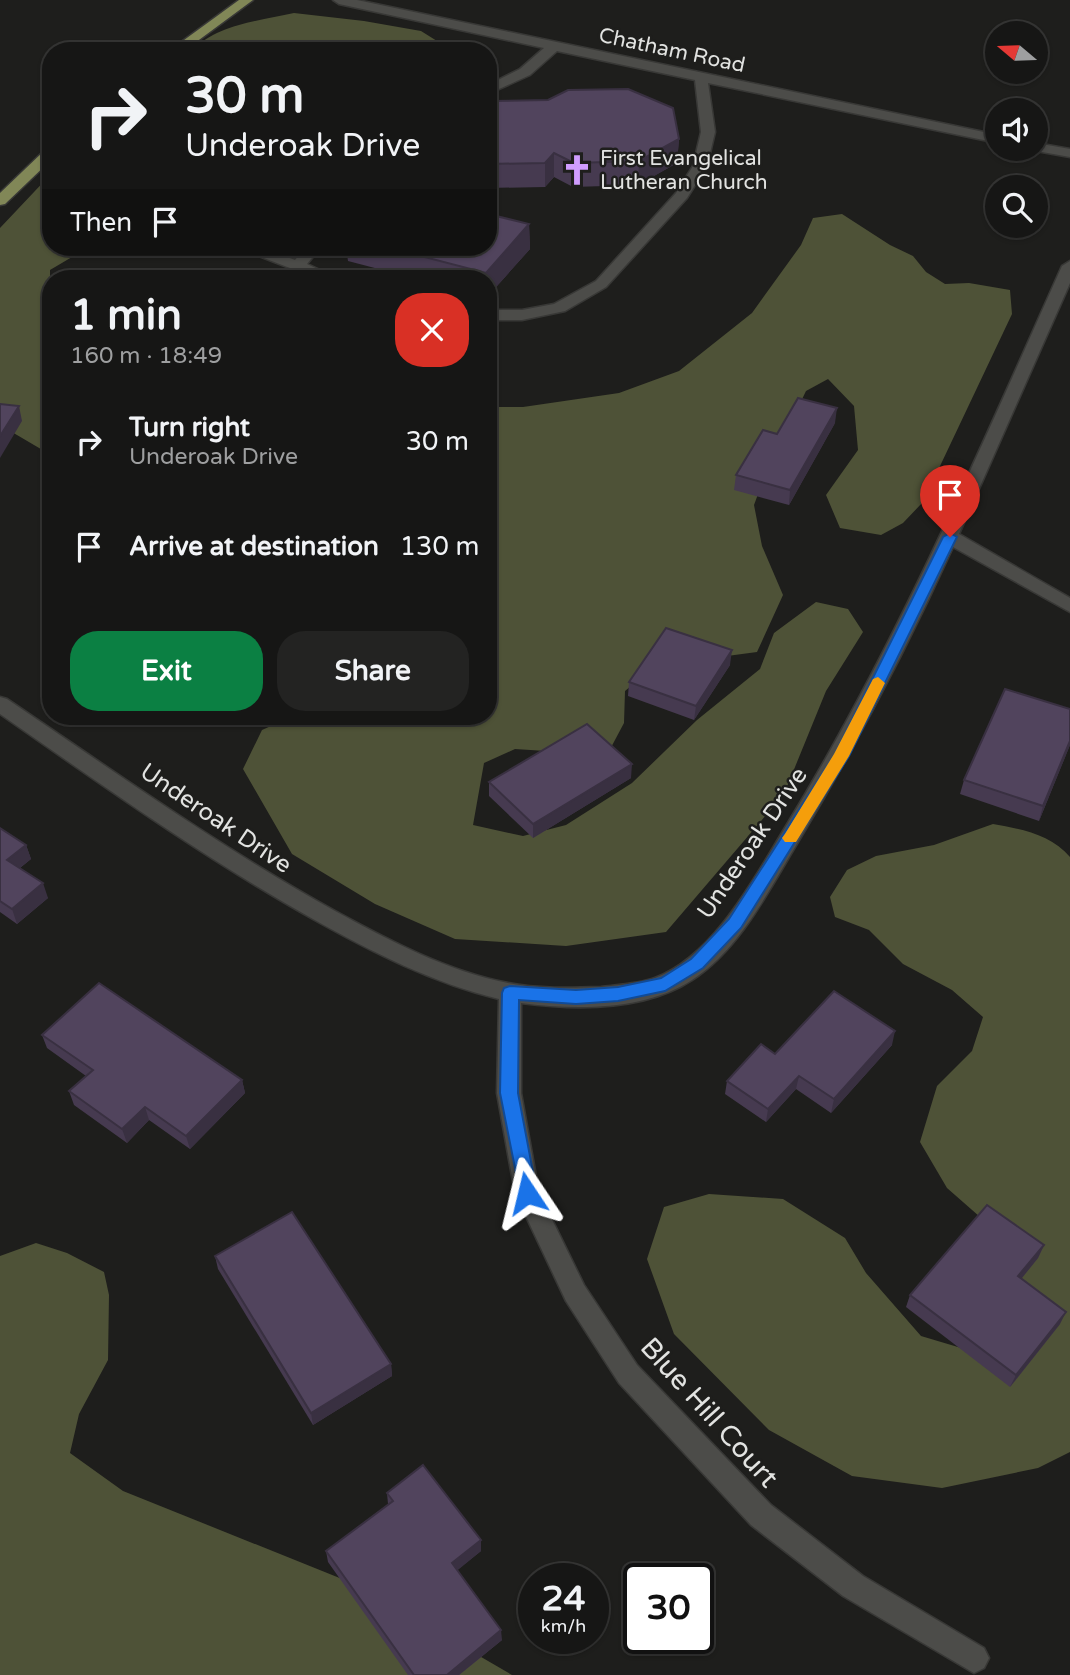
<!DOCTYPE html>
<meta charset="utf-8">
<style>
body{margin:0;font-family:"Varela Round",sans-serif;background:#232322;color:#f1f3f6;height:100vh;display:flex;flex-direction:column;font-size:26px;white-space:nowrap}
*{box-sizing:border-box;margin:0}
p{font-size:23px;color:#9e9fa0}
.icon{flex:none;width:38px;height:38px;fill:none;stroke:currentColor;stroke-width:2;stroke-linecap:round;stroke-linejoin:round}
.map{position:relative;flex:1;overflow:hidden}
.details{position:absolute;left:42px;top:270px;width:455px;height:455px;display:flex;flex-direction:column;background:#161615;border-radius:28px;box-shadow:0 2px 5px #0004,0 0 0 2px #353534}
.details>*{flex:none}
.top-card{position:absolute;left:42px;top:42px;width:455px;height:214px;border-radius:28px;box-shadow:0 2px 5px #0004,0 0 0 2px #353534;background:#161615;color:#f1f3f6;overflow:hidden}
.needle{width:46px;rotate:289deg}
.controls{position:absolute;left:985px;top:21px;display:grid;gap:14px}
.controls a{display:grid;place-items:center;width:63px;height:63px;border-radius:50%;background:#161615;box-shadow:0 2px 5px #0004,0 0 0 2px #353534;font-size:35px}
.speed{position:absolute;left:518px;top:1563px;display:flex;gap:14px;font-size:35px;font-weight:700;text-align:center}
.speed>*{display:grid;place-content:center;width:91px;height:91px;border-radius:50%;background:#161615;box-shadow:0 2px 5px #0004,0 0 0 2px #353534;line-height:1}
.speed small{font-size:18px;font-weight:400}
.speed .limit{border:4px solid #111;border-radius:10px;background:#fff;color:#111}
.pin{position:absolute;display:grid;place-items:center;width:60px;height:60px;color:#fff;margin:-72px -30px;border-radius:50% 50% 50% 0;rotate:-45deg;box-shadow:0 0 7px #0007}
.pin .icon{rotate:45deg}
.me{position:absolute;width:77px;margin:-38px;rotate:350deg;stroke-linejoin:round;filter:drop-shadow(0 0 5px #0008)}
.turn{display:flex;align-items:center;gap:24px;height:147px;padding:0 28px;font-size:32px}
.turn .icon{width:91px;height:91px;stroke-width:2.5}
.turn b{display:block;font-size:49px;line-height:60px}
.then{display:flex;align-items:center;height:66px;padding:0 28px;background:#0003;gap:14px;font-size:26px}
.round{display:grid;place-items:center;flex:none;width:74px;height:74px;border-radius:28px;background:#232322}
.head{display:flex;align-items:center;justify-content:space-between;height:119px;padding:0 28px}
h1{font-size:42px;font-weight:700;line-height:52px}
.action{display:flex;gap:14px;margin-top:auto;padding:14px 28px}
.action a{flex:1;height:80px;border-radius:28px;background:#0b8043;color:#fff;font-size:28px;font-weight:700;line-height:80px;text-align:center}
.action a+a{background:#232322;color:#f1f3f6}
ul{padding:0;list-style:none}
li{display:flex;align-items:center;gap:21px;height:105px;padding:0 28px}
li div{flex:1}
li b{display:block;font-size:26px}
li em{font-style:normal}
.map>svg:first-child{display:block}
.forest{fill:#4e5237}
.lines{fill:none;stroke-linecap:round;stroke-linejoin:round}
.minor-casing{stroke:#383836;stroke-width:3}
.major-casing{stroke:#383836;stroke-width:3}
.minor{fill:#4c4c49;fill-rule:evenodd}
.major{fill:#818757;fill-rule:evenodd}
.wall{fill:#463a50}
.shaded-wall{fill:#393041}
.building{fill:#51445d;stroke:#393041;stroke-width:2}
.route{fill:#1a73e8;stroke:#114b97;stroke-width:2}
.slow{fill:#f59e0b}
.labels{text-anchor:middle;stroke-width:5;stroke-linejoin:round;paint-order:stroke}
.far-street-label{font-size:21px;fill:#e2e3e1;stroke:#1e1e1c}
.far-poi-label{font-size:21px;fill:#e2e3e1;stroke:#1e1e1c;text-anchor:start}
.street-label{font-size:24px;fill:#e2e3e1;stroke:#1e1e1c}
.near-street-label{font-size:28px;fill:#e2e3e1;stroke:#1e1e1c}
</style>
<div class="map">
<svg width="1070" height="1675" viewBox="0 0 1070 1675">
<rect width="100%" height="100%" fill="#1e1e1c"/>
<g class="forest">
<path d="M 294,13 L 364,21 L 421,31 L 453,51 L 192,51 C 217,24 259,21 294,13 Z"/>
<polygon points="51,174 51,247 89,247 50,270 51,455 0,425 0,228"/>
<polygon points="842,214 890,245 913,256 926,272 945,284 969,283 1010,290 1012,314 923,502 903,523 881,535 840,528 826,495 858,450 854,406 828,379 806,391 764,478 754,505 762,546 783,595 757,652 727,656 679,646 625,691 624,723 607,755 515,749 484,763 473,825 523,836 566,825 632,783 697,720 760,669 774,633 816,602 848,609 863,632 826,691 784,794 666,932 566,946 455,939 375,904 292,854 243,769 262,730 293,716 488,716 488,407 523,407 619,393 679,371 752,313 801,245 813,218"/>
<path d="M 993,824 C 1021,829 1051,834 1070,857 L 1070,1452 L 1038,1468 L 942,1488 L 852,1476 L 769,1430 L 674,1334 L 647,1259 L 664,1207 L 709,1194 L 783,1199 L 845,1238 L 866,1273 L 921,1336 L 988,1356 L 1004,1238 L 947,1188 L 920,1142 L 937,1086 L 972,1051 L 983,1017 L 952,990 L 903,964 L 869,930 L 835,917 L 830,897 L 847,870 L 876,856 L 934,845 Z"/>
<polygon points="36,1243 67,1253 104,1272 109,1295 108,1360 79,1414 70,1453 123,1491 357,1585 512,1675 0,1675 0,1256"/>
</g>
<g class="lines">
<defs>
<g id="minor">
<polygon points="333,0 357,0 998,135 998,143 708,83 715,132 707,166 687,198 606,287 565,311 522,320 488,320 488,310 522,310 554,304 596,281 676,193 693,166 701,132 695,80 557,51 530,75 488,94 488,85 520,69 544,48 339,4"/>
<polygon points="1036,143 1070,149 1070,157 1031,150 1036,149"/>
<polygon points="240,247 261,247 295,260 306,247 321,247 307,264 337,278 316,278 243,250"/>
<path d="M 1070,261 L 1070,283 L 959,534 L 1070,598 L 1070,612 L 953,547 C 907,648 855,747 798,842 C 769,890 740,949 692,980 C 645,1011 575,1010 521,1003 L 521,1093 L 539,1193 L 584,1285 L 637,1365 L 771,1505 L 863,1576 L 984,1648 L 989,1658 L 984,1668 L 974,1673 L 843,1596 L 751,1525 L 619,1383 L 566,1301 L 515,1193 L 497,1093 L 499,999 C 433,983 372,952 313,919 C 204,858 102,785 0,714 L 0,697 L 7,699 C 115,772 221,848 335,911 C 390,941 447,971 508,983 C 538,989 571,988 601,987 C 619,985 639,984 655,978 C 714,956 755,877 786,826 C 895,648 977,456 1062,266 Z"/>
</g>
<g id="major">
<polygon points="239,0 253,0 184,51 169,51"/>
<polygon points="51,148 51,160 5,204 0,205 0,193 46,149"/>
</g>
</defs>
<use href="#minor" class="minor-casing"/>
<use href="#major" class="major-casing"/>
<use href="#minor" class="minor"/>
<use href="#major" class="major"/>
</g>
<g class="wall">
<polygon points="488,101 679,139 677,163 638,185 573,187 554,177 545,187 488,188"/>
<polygon points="529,224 530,249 488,296 488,278 413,278 348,261 346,247 488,247"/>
<polygon points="835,423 789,505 734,490 736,475"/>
<polygon points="730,665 694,720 628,696 629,682"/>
<polygon points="1070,709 1070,745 1039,821 960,794 964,780"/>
<polygon points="631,778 533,838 489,796 489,782"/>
<polygon points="0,828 26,845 31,859 20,868 48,898 17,924 0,912"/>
<polygon points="42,1035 242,1080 245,1093 190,1149 149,1120 127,1143 74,1105 69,1091 86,1076 47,1048"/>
<polygon points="892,1045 831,1113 796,1089 766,1122 725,1094 727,1081 775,1054"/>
<polygon points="1044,1245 1038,1258 1021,1279 1060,1324 1010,1387 906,1307 910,1295"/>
<polygon points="215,1256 391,1364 392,1376 313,1425 218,1269"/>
<polygon points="387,1493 481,1551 457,1570 502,1640 459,1675 408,1675 328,1562 326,1551 388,1504"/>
</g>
<g class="shaded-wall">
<polygon points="679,139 677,163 638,185 639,161"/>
<polygon points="554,153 554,177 545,187 545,163"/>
<polygon points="529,224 530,249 488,296 488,278 486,278 486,273"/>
<polygon points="19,406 22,421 0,458 0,436"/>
<polygon points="837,408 835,423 789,505 790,490"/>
<polygon points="732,650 730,665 694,720 696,706"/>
<polygon points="1070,741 1070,745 1039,821 1043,806"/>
<polygon points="632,764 631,778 533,838 533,824"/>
<polygon points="26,845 31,859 12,874 7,860"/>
<polygon points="43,883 48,898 17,924 12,909"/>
<polygon points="895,1031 892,1045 831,1113 834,1099"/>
<polygon points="799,1076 796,1089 766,1122 768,1109"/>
<polygon points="242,1080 245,1093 190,1149 186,1136"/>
<polygon points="145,1107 149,1120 127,1143 122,1129"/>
<polygon points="1044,1245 1038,1258 1013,1289 1018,1276"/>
<polygon points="1066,1312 1060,1324 1010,1387 1016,1375"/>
<polygon points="391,1364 392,1376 313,1425 311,1413"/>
<polygon points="481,1540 481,1551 453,1574 452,1563"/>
<polygon points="501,1630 502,1640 459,1675 447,1675"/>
</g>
<g class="building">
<polygon points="628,89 673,108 679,139 639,161 574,163 554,153 545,163 488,164 488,101 548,100 568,90"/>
<polygon points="488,214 529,224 486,273 386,247 488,247"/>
<polygon points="798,398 837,408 790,490 736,475 763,430 777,434"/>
<polygon points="0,404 19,406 0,436"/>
<polygon points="666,628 732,650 696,706 629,682"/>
<polygon points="1005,689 1070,709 1070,741 1043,806 964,780"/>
<polygon points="587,724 632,764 533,824 489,782"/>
<polygon points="0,828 26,845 7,860 43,883 12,909 0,901"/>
<polygon points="99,983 242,1080 186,1136 145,1107 122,1129 69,1091 93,1070 42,1035"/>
<polygon points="834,991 895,1031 834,1099 799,1076 768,1109 727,1081 761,1044 775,1054"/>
<polygon points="987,1205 1044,1245 1018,1276 1066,1312 1016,1375 910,1295"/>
<polygon points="292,1212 391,1364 311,1413 215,1256"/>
<polygon points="423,1465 481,1540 452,1563 501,1630 447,1675 414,1675 326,1551 393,1501 387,1493"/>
</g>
<polygon class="route" points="950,533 957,537 849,756 741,928 703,968 665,991 618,1001 576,1004 519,1000 518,1093 537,1193 534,1198 527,1201 521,1198 500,1093 502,993 504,988 510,986 576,990 618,987 661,978 691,959 729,919 835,754 943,537"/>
<polygon class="slow" points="878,677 885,683 849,756 796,842 785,842 782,838 785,834 834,754 873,679"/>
<defs>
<symbol id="church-bare" viewBox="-9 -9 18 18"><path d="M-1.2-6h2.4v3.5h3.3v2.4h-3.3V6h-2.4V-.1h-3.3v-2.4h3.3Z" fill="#d09dfe" stroke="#1e1e1c" stroke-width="2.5" paint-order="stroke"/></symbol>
</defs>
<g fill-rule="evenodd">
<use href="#church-bare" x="555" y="148" width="44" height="44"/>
</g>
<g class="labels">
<g class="far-street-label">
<text transform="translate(672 50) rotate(12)" y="7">Chatham Road</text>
</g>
<g class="far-poi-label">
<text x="600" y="165">First Evangelical<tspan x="600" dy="24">Lutheran Church</tspan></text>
</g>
<g class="street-label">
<text transform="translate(216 818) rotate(34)" y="8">Underoak Drive</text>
<text transform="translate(752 843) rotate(-56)" y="8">Underoak Drive</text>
</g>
<g class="near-street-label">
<text transform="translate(710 1412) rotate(48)" y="10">Blue Hill Court</text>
</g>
</g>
</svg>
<div class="controls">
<a><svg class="needle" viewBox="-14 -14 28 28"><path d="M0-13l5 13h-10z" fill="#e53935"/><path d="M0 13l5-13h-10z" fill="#9e9fa0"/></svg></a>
<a><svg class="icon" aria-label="sound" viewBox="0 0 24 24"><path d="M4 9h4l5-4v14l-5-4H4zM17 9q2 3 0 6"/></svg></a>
<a><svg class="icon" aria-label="search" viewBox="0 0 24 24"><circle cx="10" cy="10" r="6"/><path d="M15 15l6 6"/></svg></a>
</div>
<div class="speed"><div>24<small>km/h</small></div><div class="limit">30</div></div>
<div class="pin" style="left:950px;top:537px;background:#d93025"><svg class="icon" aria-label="arrive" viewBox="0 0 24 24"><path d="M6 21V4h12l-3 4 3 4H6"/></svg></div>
<svg class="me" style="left:527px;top:1193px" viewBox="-20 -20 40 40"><path d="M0-17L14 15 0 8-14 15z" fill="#1a73e8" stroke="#fff" stroke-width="4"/></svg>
<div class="top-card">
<div class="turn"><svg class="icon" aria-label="right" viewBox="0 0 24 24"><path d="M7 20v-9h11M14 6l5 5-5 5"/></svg><div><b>30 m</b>Underoak Drive</div></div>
<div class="then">Then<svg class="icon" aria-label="arrive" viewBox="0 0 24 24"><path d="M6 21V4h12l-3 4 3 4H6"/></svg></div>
</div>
<section class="details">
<div class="head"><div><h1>1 min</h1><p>160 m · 18:49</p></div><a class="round" style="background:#d93025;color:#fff"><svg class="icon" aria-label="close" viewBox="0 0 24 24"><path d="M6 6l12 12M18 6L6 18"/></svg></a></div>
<ul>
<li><svg class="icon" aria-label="right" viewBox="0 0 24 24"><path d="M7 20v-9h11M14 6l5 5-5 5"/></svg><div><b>Turn right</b><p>Underoak Drive</p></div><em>30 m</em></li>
<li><svg class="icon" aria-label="arrive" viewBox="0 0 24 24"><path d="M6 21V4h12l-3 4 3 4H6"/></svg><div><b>Arrive at destination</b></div><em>130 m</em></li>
</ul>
<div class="action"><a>Exit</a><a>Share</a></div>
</section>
</div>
